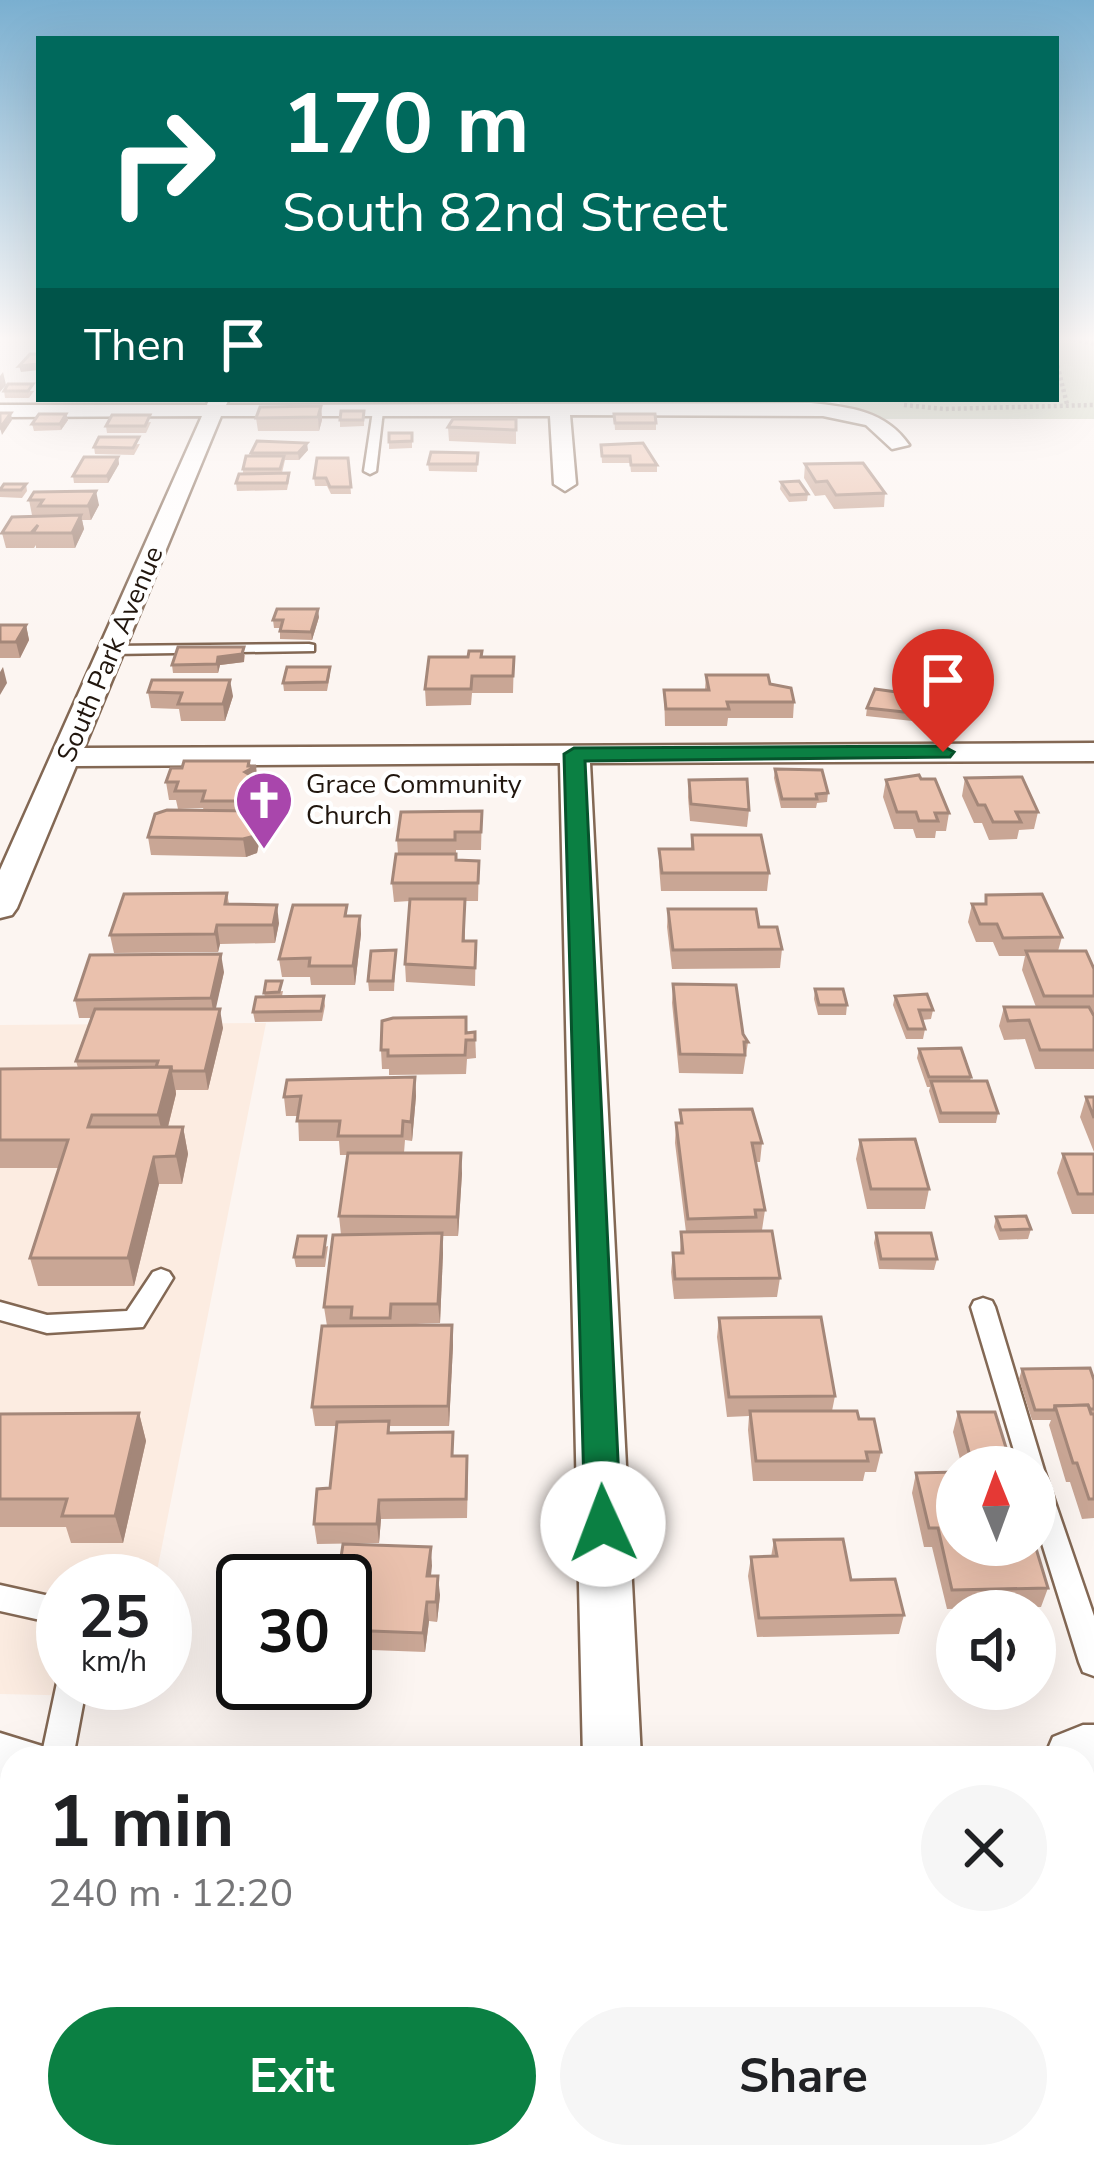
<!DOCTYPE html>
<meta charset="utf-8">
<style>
body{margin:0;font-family:"Nunito Sans",sans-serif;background:#f6f6f6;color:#202124;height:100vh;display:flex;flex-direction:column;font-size:45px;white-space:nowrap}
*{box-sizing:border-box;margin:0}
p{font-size:39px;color:#757577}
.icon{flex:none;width:66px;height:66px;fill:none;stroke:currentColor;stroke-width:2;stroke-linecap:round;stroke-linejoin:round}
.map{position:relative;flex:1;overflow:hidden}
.details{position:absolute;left:0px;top:1746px;width:1095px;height:423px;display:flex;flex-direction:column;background:#fff;border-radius:36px 36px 0 0;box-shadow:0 12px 48px #0002}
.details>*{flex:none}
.hud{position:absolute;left:36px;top:36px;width:1023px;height:366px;border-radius:0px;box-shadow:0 12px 48px #0002;background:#00695c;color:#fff;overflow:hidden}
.needle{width:78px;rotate:359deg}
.fabs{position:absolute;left:936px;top:1446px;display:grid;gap:24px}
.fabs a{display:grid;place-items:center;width:120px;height:120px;border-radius:50%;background:#fff;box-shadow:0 12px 48px #0002;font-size:60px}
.speed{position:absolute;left:36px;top:1554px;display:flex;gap:24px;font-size:60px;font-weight:700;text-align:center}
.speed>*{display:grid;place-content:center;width:156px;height:156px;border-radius:50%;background:#fff;box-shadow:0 12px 48px #0002;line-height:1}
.speed small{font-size:30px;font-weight:400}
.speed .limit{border:6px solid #111;border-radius:18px;background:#fff;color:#111}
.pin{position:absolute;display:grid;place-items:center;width:102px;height:102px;color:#fff;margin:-123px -51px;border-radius:50% 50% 50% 0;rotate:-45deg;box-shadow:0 0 12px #0007}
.pin .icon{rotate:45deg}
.me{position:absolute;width:132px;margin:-66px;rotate:358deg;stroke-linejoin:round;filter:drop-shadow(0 0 9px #0008)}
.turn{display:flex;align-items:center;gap:42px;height:252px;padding:0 48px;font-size:54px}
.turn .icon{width:156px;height:156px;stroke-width:2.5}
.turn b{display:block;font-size:84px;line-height:102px}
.then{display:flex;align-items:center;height:114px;padding:0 48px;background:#0003;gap:24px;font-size:45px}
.round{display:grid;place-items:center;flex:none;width:126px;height:126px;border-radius:63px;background:#f6f6f6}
.summary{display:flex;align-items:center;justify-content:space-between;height:204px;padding:0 48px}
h1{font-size:72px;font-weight:700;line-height:90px}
.action{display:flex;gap:24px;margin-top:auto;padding:24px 48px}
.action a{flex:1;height:138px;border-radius:72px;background:#0b8043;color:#fff;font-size:48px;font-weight:700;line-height:138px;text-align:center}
.action a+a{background:#f6f6f6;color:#202124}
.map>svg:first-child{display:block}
.built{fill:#fcece1}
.green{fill:#c6cfb8}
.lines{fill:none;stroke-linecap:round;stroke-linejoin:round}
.lane-casing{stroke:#836854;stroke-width:5}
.street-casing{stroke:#836854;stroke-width:5}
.secondary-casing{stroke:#836854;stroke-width:5}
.path{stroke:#978f89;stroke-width:4.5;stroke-dasharray:3 3;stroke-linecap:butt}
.lane{fill:#fff;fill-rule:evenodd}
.street{fill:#fff;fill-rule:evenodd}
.secondary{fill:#fff;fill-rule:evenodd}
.wall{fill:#c9a695}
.shaded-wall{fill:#a48779}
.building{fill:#eac1ad;stroke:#a48779;stroke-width:3}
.route{fill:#0b8043;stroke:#07532c;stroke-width:3}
.labels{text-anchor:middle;stroke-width:9;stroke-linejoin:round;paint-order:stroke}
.far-street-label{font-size:27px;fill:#21160e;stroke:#fff}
.far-poi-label{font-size:27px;fill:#21160e;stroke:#fff;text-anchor:start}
</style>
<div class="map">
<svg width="1094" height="2167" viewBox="0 0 1094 2167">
<rect width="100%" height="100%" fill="#fcf5f1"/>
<polygon class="built" points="266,1023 155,1581 63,1581 63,1683 135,1683 132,1697 0,1694 0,1025"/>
<polygon class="green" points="1056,336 1094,336 1094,419 872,419 844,411 838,400 1056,399"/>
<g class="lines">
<defs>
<g id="lane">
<polygon points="378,408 383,411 376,471 370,474 364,471 373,411"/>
<polygon points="309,644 314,645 314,651 112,654 105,650 112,646"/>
<polygon points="161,1269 169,1272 173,1278 143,1327 47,1333 0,1320 0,1302 47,1315 127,1311 153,1272"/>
<polygon points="983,1298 992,1301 995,1307 1044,1470 1094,1616 1094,1676 1083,1672 1079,1662 1035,1521 1035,1467 1019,1467 971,1307 974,1301"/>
<polygon points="0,1585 63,1599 63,1625 0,1611"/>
<polygon points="63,1672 63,1683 87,1683 73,1758 41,1758 57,1683"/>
<polygon points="20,2157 58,2157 56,2167 18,2167"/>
</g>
<g id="street">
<path d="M 209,399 L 229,399 L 226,405 L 811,403 C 850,407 886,411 909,445 L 892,449 L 866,425 L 823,416 L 570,415 L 576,484 L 565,491 L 554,484 L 550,416 L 221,416 L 84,748 L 1094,743 L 1094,761 L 590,763 L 641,1758 L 583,1758 L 560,763 L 76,766 L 17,908 L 12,915 L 0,918 L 0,870 L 202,416 L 0,417 L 0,405 L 207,405 Z"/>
<polygon points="599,2157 669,2157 670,2167 600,2167"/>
</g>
<g id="secondary">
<polygon points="1083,1725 1094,1725 1094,1807 1083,1807 1083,1758 1044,1758 1053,1737"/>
<polygon points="0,1733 42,1746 48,1758 12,1758 12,1817 0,1817"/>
</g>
</defs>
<use href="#lane" class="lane-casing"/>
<use href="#street" class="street-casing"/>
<use href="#secondary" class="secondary-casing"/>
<g class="path">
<polyline points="1062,336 1094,344"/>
<polyline points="1056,360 1067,404"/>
<polyline points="904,405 944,409 1094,405"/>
</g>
<use href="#lane" class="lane"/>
<use href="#street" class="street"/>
<use href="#secondary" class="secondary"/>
</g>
<g class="wall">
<polygon points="4,391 34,391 29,398 5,398"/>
<polygon points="321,406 322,420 319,431 258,431 256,418"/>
<polygon points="364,411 364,426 340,427 340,420"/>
<polygon points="66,414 68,420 61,430 34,431 32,424"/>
<polygon points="614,414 656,423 656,430 615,430"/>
<polygon points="516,419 516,444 449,441 448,427"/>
<polygon points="151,422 146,433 107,433 106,426"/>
<polygon points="389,433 412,433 412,448 389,449"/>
<polygon points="140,444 134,455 95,454 94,447"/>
<polygon points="601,445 657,465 657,472 631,472 630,463 602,463"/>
<polygon points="308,450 299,460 285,460 282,473 289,480 287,490 237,491 236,483 243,473 243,469 251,456 251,453"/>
<polygon points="478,453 477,472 429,471 428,464"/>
<polygon points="118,457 119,464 108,483 74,483 73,476"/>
<polygon points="348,458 351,494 331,494 327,486 315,486 314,478"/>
<polygon points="805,464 885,493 884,507 834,509 825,495 815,496 804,478"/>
<polygon points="781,482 808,494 807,501 789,502 780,489"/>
<polygon points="26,484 27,491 22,498 0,497 0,488"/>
<polygon points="34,492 99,505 91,520 82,520 84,529 75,548 36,548 36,545 34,548 6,548 2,533 41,516 32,515 29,500"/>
<polygon points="319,617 312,640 280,639 280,628 274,628 273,620"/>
<polygon points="0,625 26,625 29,640 20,658 0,658"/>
<polygon points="245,655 244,662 220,665 218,673 173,673 172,665"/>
<polygon points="481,657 514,657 513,693 472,693 471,705 426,706 425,689"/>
<polygon points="330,667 330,675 327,691 284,691 283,683"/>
<polygon points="706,675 770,684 794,702 793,718 728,718 727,726 665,726 664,690 705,690"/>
<polygon points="148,692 233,696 225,721 181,721 179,709 151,708"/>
<polygon points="917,702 926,703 922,722 866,716 867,708"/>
<polygon points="249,761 258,783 251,787 252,792 248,807 241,807 240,811 260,811 262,829 257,853 246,857 151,855 148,837 204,811 203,808 178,809 176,800 169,800 166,782 182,768"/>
<polygon points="775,769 828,793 827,802 817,803 816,808 781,808 774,778"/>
<polygon points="965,778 1038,812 1034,829 1019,830 1017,839 989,840 982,823 974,823 962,796"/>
<polygon points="689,780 749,810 747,827 690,821 688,797"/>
<polygon points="886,780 949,813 946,831 936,831 935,838 916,838 913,829 894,829 883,797"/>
<polygon points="482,811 481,850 456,850 456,860 479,861 478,901 465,901 465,941 476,941 475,986 406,982 405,964 410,901 394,902 392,883 398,854 397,840"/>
<polygon points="692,835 769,873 767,891 661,891 659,866 659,849 691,849"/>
<polygon points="227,893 229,904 279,923 275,943 220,944 218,952 114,953 110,935"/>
<polygon points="972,904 1062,937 1058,951 1094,969 1094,1069 1035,1069 1025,1039 1004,1040 999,1026 1004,1007 1036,1007 1022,970 1025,956 999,956 993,942 976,942 968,922"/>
<polygon points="668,909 759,927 782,949 780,968 672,969 667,927"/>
<polygon points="348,916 360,916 361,934 355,985 311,985 310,977 282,977 279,959"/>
<polygon points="396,950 394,991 369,991 368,981"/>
<polygon points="224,972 215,1009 223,1028 208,1090 176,1090 176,1094 168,1127 183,1127 188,1154 182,1184 159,1184 134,1286 38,1286 30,1258 59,1168 0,1168 0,1069 78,1068 76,1061 92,1018 79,1018 75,1000"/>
<polygon points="673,984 743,1034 748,1042 743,1074 679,1073 672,1003"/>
<polygon points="815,989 847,1005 846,1015 818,1015 814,999"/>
<polygon points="283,991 282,996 324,996 325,1006 322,1021 255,1022 253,1012 265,997 264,993"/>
<polygon points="895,996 933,1010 931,1019 922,1020 925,1029 923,1039 906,1039 893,1005"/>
<polygon points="475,1032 476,1058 467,1059 466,1074 389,1075 389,1069 382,1069 381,1050 466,1033"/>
<polygon points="919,1049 971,1077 970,1081 998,1113 996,1123 939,1123 929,1091 930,1087 927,1087 917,1058"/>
<polygon points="415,1077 416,1096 412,1141 405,1140 404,1153 462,1173 458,1236 442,1236 443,1253 440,1323 392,1325 452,1325 453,1345 449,1426 389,1426 390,1433 454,1456 468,1475 467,1518 381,1519 379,1543 317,1544 314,1524 330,1488 336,1426 315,1426 312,1407 327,1326 324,1307 341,1235 339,1216 348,1155 340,1155 339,1141 299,1141 298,1116 286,1116 284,1097"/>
<polygon points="1086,1097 1094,1097 1094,1152 1080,1117"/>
<polygon points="680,1110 762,1143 760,1162 756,1162 765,1210 762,1230 780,1278 777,1297 674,1299 671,1272 673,1253 680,1253 681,1232 686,1232 675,1143 676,1123 680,1123"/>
<polygon points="860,1140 929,1189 925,1209 867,1209 856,1159"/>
<polygon points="1063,1154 1094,1154 1094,1214 1072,1214 1057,1173"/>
<polygon points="996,1217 1031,1229 1028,1239 999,1240 994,1227"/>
<polygon points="876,1233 937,1259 934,1270 879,1269 874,1243"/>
<polygon points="328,1246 325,1267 296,1267 294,1257"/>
<polygon points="719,1318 835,1396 832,1411 859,1419 881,1452 876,1472 865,1472 863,1481 753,1481 748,1430 749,1416 727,1417 717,1337"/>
<polygon points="1022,1369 1094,1380 1094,1518 1082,1519 1070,1482 1066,1482 1049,1425 1051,1420 1032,1420 1019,1379"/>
<polygon points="958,1412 1012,1467 962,1467 953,1432"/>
<polygon points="139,1413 146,1441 123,1543 71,1543 66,1527 0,1527 0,1414"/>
<polygon points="916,1473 1048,1588 1041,1607 947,1609 932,1547 924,1547 912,1493"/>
<polygon points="774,1540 904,1615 899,1634 757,1637 748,1576 751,1557 771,1557"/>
<polygon points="431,1547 431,1576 440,1595 437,1622 429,1621 425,1652 345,1649 345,1581 340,1564"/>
<polygon points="803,2157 961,2157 1000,2167 804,2167"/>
</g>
<g class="shaded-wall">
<polygon points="39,364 39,370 21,372 19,366"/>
<polygon points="3,372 6,385 0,392 0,376"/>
<polygon points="321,406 322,420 319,431 318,417"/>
<polygon points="11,413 12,420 2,435 0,428"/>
<polygon points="66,414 68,420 61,430 60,424"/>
<polygon points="307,443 308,450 299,460 298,453"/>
<polygon points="118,457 119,464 108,483 107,476"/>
<polygon points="96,491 99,505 91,520 88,506"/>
<polygon points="81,515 84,529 75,548 72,533"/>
<polygon points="318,609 319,617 312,640 311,632"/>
<polygon points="26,625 29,640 20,658 16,642"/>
<polygon points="244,647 244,662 220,665 218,673 217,664 218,657"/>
<polygon points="3,667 7,683 0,695 0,672"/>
<polygon points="230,680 233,696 225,721 223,704"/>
<polygon points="249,761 250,769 256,766 258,783 251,787 252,792 248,807 245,767 248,770"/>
<polygon points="238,790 241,807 238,818 236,801"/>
<polygon points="260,811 262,829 257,853 246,857 243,839"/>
<polygon points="277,905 279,923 275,943 273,925"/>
<polygon points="360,916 361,934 355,985 353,966"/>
<polygon points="217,925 220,944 218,952 215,934"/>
<polygon points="221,954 224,972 214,1017 211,998"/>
<polygon points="220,1009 223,1028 208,1090 205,1071"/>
<polygon points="171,1067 176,1094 164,1142 158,1115"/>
<polygon points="415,1077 416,1096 412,1141 411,1122"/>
<polygon points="183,1127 188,1154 182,1184 176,1156"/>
<polygon points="461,1153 462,1173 458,1236 457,1217"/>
<polygon points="154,1157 159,1184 134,1286 128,1258"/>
<polygon points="442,1233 443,1253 440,1323 438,1304"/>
<polygon points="452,1325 453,1345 449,1426 448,1406"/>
<polygon points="139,1413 146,1441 123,1543 115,1516"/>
<polygon points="379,1500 381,1519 379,1543 377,1524"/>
<polygon points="431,1547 432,1566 429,1595 427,1576"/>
<polygon points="438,1576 440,1595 437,1622 436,1602"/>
<polygon points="427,1602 429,1621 425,1652 423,1633"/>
</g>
<g class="building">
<polygon points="30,354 39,354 39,364 19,366"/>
<polygon points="8,384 33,384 28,391 4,391"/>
<polygon points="321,406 318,417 256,418 260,407"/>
<polygon points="341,411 364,411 363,420 340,420"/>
<polygon points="0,413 11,413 0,428"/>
<polygon points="39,414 66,414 60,424 32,424"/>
<polygon points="614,414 655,414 656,423 615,423"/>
<polygon points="112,415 150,415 145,426 106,426"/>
<polygon points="453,419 516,419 516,430 448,427"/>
<polygon points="389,433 412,433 412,441 389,442"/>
<polygon points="99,437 139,437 133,448 94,447"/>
<polygon points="257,441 307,443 298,453 251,453"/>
<polygon points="643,443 657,465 631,465 630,456 602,456 601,445"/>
<polygon points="431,452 478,453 477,464 428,464"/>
<polygon points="246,456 284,456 280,469 243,469"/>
<polygon points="84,457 118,457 107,476 73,476"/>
<polygon points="317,458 348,458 351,487 330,487 326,478 314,478"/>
<polygon points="863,463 885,493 836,495 827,481 816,482 805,464"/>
<polygon points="289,473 287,483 236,483 239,474"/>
<polygon points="799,481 808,494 790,495 781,482"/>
<polygon points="4,484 26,484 21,490 0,490"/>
<polygon points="96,491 88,506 39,506 43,500 29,500 34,492"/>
<polygon points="81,515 72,533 33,533 38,525 31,533 2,533 12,517"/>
<polygon points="277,609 318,609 311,632 280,631 283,620 273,620"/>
<polygon points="0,625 26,625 16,642 0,642"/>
<polygon points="178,647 244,647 242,654 218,657 217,664 172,665"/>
<polygon points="469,651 482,651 481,657 514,657 513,676 472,676 471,689 425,689 429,657 468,657"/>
<polygon points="287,667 330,667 327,682 283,683"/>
<polygon points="706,675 768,675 770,684 791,688 794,702 727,702 729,709 666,709 664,690 709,690"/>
<polygon points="152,680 230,680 223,704 178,704 182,693 148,692"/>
<polygon points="875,689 918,695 916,702 926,703 923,714 867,708"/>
<polygon points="184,761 249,761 248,766 256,766 245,772 250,775 246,790 238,790 236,801 202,801 205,791 175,791 178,782 166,782 171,768 182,768"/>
<polygon points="775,769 822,770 828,793 816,794 817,799 782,799"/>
<polygon points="919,775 921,779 935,779 949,813 935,813 938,821 919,821 916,812 897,812 886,780"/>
<polygon points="1022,777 1038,812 1016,812 1021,822 993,822 985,805 978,805 965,778"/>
<polygon points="747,779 749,810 691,804 689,780"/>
<polygon points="167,810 260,811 255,836 243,839 148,837 155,814"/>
<polygon points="482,811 481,832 455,832 455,840 397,840 401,812"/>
<polygon points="692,835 761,835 769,873 662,873 659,849 693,849"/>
<polygon points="396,854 456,854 456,860 479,861 478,883 392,883"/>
<polygon points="227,893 225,904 277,905 273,925 217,925 215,934 110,935 124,894"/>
<polygon points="1042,894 1062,937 1003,938 997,924 980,924 972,904 986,904 986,895"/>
<polygon points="410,899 465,899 463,941 476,941 475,968 405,964"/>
<polygon points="293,905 347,905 345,916 360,916 353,966 309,966 310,958 279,959"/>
<polygon points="668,909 756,909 759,927 777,927 782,949 673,950"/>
<polygon points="396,950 393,981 368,981 371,951"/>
<polygon points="1026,951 1086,951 1094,969 1094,996 1044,996"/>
<polygon points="221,954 211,998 75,1000 90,955"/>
<polygon points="266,981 282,981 279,992 264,993"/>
<polygon points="673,984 736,985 743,1034 748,1042 744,1042 745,1055 680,1054"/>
<polygon points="815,989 843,989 847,1005 819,1005"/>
<polygon points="927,994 933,1010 919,1010 925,1029 908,1029 895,996"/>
<polygon points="324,996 321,1011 253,1012 256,997"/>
<polygon points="1004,1007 1089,1007 1094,1016 1094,1050 1040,1050 1029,1020 1008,1021"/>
<polygon points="95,1009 220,1009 205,1071 172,1071 171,1067 156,1067 158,1061 76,1061"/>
<polygon points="466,1017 466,1033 475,1032 475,1040 466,1040 465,1055 388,1056 388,1050 381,1050 382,1021 393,1018"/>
<polygon points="961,1048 971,1077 929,1077 919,1049"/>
<polygon points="171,1067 158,1115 92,1115 88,1127 183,1127 176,1156 154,1157 128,1258 30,1258 68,1140 0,1140 0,1069"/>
<polygon points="415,1077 411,1122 403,1121 402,1136 338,1136 340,1121 297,1121 301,1096 284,1097 287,1080"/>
<polygon points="931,1081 987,1081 998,1113 941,1113"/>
<polygon points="1086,1097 1094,1097 1094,1118"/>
<polygon points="752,1109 762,1143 752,1143 765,1210 755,1210 756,1217 688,1219 676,1123 682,1123 680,1110"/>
<polygon points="915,1139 929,1189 871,1189 860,1140"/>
<polygon points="348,1153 461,1153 457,1217 339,1216"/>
<polygon points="1063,1154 1094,1154 1094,1194 1078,1194"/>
<polygon points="1026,1216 1031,1229 1001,1230 996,1217"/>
<polygon points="772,1231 780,1278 675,1279 673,1253 683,1253 681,1232"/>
<polygon points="442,1233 438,1304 391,1304 390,1318 351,1318 352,1307 324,1307 333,1235"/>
<polygon points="876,1233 931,1233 937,1259 881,1259"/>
<polygon points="298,1236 326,1236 323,1257 294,1257"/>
<polygon points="821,1317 835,1396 729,1397 719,1318"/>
<polygon points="452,1325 448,1406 312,1407 322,1326"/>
<polygon points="1090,1368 1094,1380 1094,1409 1090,1409 1088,1405 1055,1406 1054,1410 1035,1410 1022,1369"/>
<polygon points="1088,1405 1091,1414 1094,1414 1094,1499 1089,1499 1077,1463 1073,1463 1055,1406"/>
<polygon points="750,1411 857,1411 859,1419 874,1419 881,1452 866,1452 868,1461 756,1461"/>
<polygon points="958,1412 995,1412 1012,1467 973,1467"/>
<polygon points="139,1413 115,1516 62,1516 67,1499 0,1499 0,1414"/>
<polygon points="389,1421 388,1433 453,1432 452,1456 467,1456 466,1499 379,1500 377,1524 314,1524 317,1489 330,1488 337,1422"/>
<polygon points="957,1472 957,1545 1035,1545 1048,1588 952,1590 938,1528 929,1528 916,1473"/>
<polygon points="843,1539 851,1580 895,1579 904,1615 759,1618 751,1557 777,1556 774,1540"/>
<polygon points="343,1544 431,1547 427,1576 438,1576 436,1602 427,1602 423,1633 345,1630 345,1581 322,1581 325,1563 340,1564"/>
<polygon points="1083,1987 1088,2007 1083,2007"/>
<polygon points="212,2157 409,2157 408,2167 211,2167"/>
<polygon points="810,2157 998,2157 1000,2167 811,2167"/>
</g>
<linearGradient id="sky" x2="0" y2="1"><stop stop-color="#7aafd0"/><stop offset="0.53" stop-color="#fefaf9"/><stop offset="1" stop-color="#fefaf9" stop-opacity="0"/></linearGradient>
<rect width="1094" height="639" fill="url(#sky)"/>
<polygon class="route" points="943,746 954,752 950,757 585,761 621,1524 616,1535 603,1539 590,1535 585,1524 564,754 574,748"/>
<defs>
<symbol id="church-pin" viewBox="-11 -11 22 30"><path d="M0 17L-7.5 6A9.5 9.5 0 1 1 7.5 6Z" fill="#a946ac" stroke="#fff"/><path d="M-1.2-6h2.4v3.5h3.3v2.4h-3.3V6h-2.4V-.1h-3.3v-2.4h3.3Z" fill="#fff"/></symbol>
</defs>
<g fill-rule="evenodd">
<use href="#church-pin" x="231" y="767" width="66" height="90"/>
</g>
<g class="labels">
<g class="far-street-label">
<text transform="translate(110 654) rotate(-67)" y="9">South Park Avenue</text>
</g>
<g class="far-poi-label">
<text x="306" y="793">Grace Community<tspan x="306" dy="31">Church</tspan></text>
</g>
</g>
</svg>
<div class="fabs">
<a><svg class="needle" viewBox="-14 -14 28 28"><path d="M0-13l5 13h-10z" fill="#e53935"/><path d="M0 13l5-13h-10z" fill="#757577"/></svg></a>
<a><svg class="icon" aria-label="sound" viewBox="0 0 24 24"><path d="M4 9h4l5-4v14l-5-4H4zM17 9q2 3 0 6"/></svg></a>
</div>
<div class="speed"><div>25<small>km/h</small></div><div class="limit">30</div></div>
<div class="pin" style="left:943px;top:752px;background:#d93025"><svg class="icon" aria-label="arrive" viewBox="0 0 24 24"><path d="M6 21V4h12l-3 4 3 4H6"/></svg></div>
<svg class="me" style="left:603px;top:1524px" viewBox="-20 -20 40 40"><circle r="19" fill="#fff"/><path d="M0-13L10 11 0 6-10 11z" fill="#0b8043"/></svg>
<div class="hud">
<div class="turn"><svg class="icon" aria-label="right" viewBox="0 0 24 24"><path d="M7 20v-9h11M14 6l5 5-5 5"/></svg><div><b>170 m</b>South 82nd Street</div></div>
<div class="then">Then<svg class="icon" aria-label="arrive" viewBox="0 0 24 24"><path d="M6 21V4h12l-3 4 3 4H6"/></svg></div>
</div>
<section class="details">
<div class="summary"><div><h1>1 min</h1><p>240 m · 12:20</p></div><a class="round"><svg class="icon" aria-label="close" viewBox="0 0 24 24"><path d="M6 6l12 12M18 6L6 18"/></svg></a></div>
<div class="action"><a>Exit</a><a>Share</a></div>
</section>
</div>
